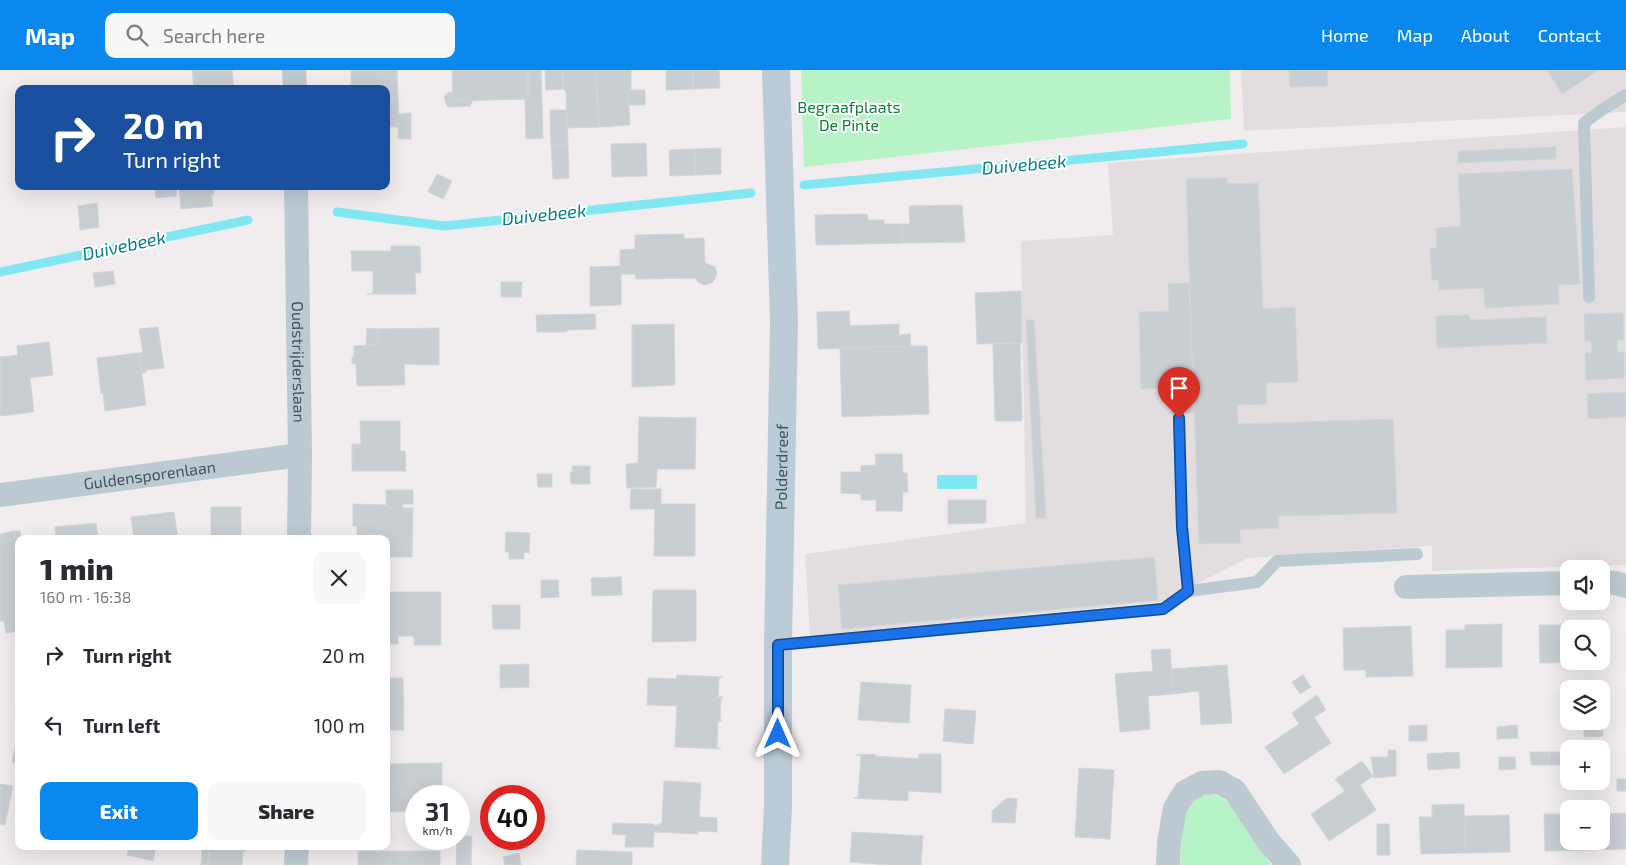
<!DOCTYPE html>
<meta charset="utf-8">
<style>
body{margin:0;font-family:"Exo 2",sans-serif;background:#f7f7f7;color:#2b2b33;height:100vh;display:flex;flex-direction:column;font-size:19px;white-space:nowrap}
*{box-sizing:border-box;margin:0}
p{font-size:16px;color:#7c7c81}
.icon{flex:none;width:28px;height:28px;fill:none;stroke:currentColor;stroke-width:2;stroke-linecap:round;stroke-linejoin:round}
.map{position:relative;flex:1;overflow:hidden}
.side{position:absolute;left:15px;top:465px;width:375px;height:315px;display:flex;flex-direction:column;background:#fff;border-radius:10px;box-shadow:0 5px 20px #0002}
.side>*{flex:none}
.guide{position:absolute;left:15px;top:15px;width:375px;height:105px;border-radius:10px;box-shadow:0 5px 20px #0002;background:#1a4fa0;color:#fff;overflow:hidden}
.fabs{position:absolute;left:1560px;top:490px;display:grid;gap:10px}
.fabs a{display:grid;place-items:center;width:50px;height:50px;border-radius:10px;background:#fff;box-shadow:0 5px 20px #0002;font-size:25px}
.speed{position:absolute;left:405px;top:715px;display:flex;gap:10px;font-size:25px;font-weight:700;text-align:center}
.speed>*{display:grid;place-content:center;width:65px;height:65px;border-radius:50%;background:#fff;box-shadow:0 5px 20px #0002;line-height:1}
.speed small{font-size:12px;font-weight:400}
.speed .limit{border:8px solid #d22;background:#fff;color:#111}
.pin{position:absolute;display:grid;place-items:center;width:42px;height:42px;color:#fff;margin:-51px -21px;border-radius:50% 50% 50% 0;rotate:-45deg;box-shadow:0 0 5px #0007}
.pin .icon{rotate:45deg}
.me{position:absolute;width:55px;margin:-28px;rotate:0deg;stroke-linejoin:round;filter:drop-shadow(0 0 4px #0008)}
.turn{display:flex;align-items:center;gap:18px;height:105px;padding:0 25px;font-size:22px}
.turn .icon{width:65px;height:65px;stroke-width:2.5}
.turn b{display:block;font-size:35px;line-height:42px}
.round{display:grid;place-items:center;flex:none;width:52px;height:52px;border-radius:10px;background:#f7f7f7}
.head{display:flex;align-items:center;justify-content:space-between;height:85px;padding:0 25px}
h1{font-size:30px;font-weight:800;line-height:38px}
.action{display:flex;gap:10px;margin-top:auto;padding:10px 25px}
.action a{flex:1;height:58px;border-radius:10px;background:#0b88ed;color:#fff;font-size:20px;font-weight:800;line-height:58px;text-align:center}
.action a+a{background:#f7f7f7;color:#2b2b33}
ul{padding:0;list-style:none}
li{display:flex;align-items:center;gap:15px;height:70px;padding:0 25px}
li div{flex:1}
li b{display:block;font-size:19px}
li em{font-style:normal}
header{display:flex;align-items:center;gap:30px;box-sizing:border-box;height:70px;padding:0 25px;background:#0b88ed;color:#fff}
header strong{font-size:24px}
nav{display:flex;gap:28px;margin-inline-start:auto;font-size:18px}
.search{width:350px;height:45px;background:#f7f7f7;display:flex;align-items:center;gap:12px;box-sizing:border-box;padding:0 18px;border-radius:10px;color:#7c7c81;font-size:19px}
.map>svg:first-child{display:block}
.education{fill:#e2dee0}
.green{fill:#b8f2c7}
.water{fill:#81e8f3}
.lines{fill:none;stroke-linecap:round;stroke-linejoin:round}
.stream{stroke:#81e8f3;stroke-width:9}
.building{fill:#c9ced3;stroke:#d1d5da}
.lane{stroke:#bdcad1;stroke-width:12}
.street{stroke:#bdcad1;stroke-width:24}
.secondary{stroke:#bcccd6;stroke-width:28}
.route-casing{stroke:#114b97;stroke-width:12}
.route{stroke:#1a73e8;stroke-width:9}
.labels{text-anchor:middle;stroke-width:4;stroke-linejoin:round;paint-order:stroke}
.park-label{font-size:16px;fill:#0f833c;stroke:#fff}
.street-label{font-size:16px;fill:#44545d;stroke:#fff}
.water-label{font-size:18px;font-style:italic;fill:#057e8a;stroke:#fff}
</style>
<header>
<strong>Map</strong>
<div class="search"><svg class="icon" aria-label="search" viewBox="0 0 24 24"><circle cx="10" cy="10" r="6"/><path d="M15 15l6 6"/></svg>Search here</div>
<nav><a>Home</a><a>Map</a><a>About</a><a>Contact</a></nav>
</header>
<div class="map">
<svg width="1626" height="795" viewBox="0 0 1626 795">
<rect width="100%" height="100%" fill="#f1edee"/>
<g class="education">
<polygon points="1241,0 1626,0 1626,42 1244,61"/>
<polygon points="1626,57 1626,495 1432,501 1432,476 1248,488 1161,532 810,566 805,484 1026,453 1021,171 1113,165 1108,93"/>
</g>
<g class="green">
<polygon points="801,0 1230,0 1231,49 804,97"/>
<path d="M 1211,724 L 1221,727 L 1229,733 L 1271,795 L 1181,795 C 1183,767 1175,729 1211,724 Z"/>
</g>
<rect class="water" x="937" y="405" width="40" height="14"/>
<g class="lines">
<g class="stream">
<polyline points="804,115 1243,74"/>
<polyline points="337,142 444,156 751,123"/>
<polyline points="0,202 248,150"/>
</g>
</g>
<g class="building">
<polygon points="192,0 232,0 234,19 194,19"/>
<polygon points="351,0 397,0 398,29 387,30 388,46 386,46 386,19 351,19"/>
<polygon points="452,0 528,0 528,29 453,31"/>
<polygon points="528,0 541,0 543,68 526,69 525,29 528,29"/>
<polygon points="545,0 562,0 563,19 546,20"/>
<polygon points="562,0 596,0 599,57 567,58 566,21 563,19"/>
<polygon points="596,0 631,0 631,19 628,19 630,55 599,57"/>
<polygon points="666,0 693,0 693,19 666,20"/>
<polygon points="693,0 719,0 720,18 693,19"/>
<polygon points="1289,0 1327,0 1328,16 1290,17"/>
<polygon points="1547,0 1599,0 1562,24"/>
<polygon points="628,20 645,20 645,35 629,35"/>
<polygon points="449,22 452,22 453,31 473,30 470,36 448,37 446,34 444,26"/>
<polygon points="398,29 399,44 411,43 411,69 398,69 398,57 388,57 387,30"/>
<polygon points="550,40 567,40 568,76 551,76"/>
<polygon points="646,73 647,106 612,107 611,74"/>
<polygon points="551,76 568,76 569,108 553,109"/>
<polygon points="1556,77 1556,89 1458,93 1458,81"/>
<polygon points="721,78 721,104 695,105 695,79"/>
<polygon points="695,79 695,105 670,106 669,80"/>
<polygon points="1572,99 1580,214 1558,215 1559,234 1485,238 1484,218 1439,220 1438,210 1432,210 1430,178 1437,178 1436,158 1461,156 1458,104"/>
<polygon points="437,104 452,111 443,129 428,122"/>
<polygon points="1227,108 1227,114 1258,113 1263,239 1295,237 1298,312 1266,313 1267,334 1237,335 1238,354 1393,349 1397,443 1278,446 1279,458 1240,460 1240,473 1199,474 1186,109"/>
<polygon points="155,116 176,116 177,126 156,128"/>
<polygon points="179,116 213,116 214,125 211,125 213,136 181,139"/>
<polygon points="97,133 99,157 80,160 78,136"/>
<polygon points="962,135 965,172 903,173 902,154 910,154 909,136"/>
<polygon points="867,144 868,150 884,150 884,154 902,154 903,173 816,175 815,145"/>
<polygon points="684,164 684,169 704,168 705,193 715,197 717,203 715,209 712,213 705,215 698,212 695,208 636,209 635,204 621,204 621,235 590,236 590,197 620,196 620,180 635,179 635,165"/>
<polygon points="391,176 420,176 421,203 415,203 416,224 367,224 373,223 373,201 352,201 351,181 391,181"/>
<polygon points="113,201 115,214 95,217 93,203"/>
<polygon points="501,212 522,212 521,227 501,227"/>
<polygon points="1189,213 1194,343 1172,344 1171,318 1141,319 1139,242 1169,241 1168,214"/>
<polygon points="1021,221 1022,273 977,274 975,223"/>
<polygon points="849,241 850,256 899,254 899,265 910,264 911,276 818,279 817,242"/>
<polygon points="1623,243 1624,270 1617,270 1618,282 1624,282 1625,308 1586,310 1585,283 1592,283 1591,271 1585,271 1584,244"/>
<polygon points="595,244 596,259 567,260 567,262 537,262 536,245"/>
<polygon points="1470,245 1470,250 1546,247 1547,273 1437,278 1436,246"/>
<polygon points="1026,250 1034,250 1046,448 1036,448"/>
<polygon points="674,254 675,315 632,317 632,255"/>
<polygon points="158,257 164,298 146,300 146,302 142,303 139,283 143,282 139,259"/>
<polygon points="367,258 377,259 378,275 366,275"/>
<polygon points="439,258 439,295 404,294 405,315 357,316 356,294 352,294 352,287 354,287 354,276 378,275 377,259"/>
<polygon points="49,272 53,305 30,308 34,342 0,346 0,287 18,285 17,276"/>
<polygon points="1020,273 1022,351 995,351 993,274"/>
<polygon points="911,276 927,276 929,344 842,347 840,278"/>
<polygon points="139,283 146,335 105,341 103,323 101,324 97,288"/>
<polygon points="1626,322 1626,347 1588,349 1587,324"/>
<polygon points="639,347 696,348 695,399 657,399 656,417 627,418 626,394 638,393"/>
<polygon points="360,351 400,351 400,381 405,381 406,401 352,401 352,374 361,374"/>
<polygon points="875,384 902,384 903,403 907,403 908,422 903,422 902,441 876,441 876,430 861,430 861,424 841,423 841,402 861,402 861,396 876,395"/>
<polygon points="572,396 590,396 590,414 571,414 570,402 573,402"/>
<polygon points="537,404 552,404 552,417 538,417"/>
<polygon points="631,419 661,419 661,434 695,434 695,486 654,486 655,439 630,439"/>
<polygon points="386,420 413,420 413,434 403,434 402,438 413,438 412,487 386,487 386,469 357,469 357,456 353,456 353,434 386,435"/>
<polygon points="948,430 986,430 986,453 948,454"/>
<rect x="211" y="437" width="30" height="32"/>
<polygon points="174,442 178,469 134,469 131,447"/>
<polygon points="96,453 98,469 56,469 55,457"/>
<polygon points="15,461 15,465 14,465 19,500 19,561 6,563 4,551 0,551 0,464"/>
<polygon points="15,461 20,461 21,469 19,469 19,500 14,465 15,465"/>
<polygon points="506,462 530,463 529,483 524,482 524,489 509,489 509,482 505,482"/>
<polygon points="1154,487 1158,530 842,559 838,515"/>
<polygon points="621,507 622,525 592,526 591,508"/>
<polygon points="541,510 558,510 559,527 541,528"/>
<polygon points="653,520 696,520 696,571 652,572"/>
<polygon points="386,522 441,522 441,575 414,575 414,566 398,566 398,574 386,574"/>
<polygon points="492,535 520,535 520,559 493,559"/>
<polygon points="1561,553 1592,554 1592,559 1569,559 1569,591 1592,592 1540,593 1539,555 1562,555"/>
<polygon points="1502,554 1502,597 1446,598 1446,560 1465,560 1465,555"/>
<polygon points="1411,556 1413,606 1366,607 1366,600 1344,600 1343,558"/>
<polygon points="1170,579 1173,624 1148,626 1150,659 1120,662 1115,604 1153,601 1151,580"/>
<polygon points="529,594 529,617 500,618 500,595"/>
<polygon points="1227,595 1232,653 1201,655 1199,621 1173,624 1171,599"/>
<polygon points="677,605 723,607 719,608 718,627 723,627 721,628 720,650 722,651 718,651 717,677 721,679 675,677 677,636 647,635 648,608 677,609"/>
<polygon points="1303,605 1311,617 1300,624 1292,612"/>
<polygon points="386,608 403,608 404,660 386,660"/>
<polygon points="861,612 911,615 909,653 858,650"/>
<polygon points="1317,625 1326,640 1314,647 1331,673 1284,704 1265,677 1299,654 1292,643"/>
<polygon points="18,628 19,629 19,644 15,643"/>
<polygon points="1602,630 1603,666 1584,667 1584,651 1601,651"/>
<polygon points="945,639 976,641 973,674 943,671"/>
<polygon points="1427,655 1427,671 1409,671 1409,656"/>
<polygon points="1517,655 1518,668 1497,669 1497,657"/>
<polygon points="19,659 19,694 12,692"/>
<polygon points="1388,680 1396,680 1396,706 1374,708 1371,687 1388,687"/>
<polygon points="1459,682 1460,698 1428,700 1427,684"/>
<polygon points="1530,682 1549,682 1549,695 1531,695"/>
<rect x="1549" y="682" width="13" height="13"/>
<polygon points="875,684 875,686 919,689 919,684 941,684 941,723 908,721 908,731 854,728 858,727 861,686 856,685"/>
<polygon points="1499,687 1515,687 1516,699 1499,700"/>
<polygon points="1362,691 1373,706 1360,715 1376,740 1329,771 1311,744 1345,721 1335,709"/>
<polygon points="442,693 442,726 416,726 416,741 389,742 389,733 386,733 386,694"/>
<polygon points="1079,698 1114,700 1110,769 1075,767"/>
<rect x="1617" y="709" width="9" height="12"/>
<polygon points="664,711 701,713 699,747 717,748 717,762 698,761 698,764 654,762 653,777 625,777 626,765 612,764 613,753 654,754 654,756 662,753"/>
<polygon points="0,714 13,716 5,755 0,754"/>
<polygon points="1007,728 1017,729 1015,753 992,752 992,741"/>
<rect x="459" y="734" width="4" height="26"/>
<polygon points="1464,734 1465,783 1421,784 1419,747 1432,747 1432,735"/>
<polygon points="1626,743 1626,779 1590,780 1589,771 1601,771 1601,744"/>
<polygon points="1544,744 1569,744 1569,771 1589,771 1590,780 1545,781"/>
<polygon points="1509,745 1510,782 1465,783 1464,746"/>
<polygon points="1377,754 1389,754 1390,785 1377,785"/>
<polygon points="852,762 923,766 921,795 888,795 850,792"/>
<polygon points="459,766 472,766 471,795 456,795 457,769 459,769"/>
<polygon points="129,776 156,776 153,791 127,785"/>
<polygon points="202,776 209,776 208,795 201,795"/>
<polygon points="209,776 243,776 243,778 246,778 246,781 243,781 242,795 208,795"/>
<polygon points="577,780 632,782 632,795 576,795"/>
<rect x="358" y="781" width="82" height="14"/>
<polygon points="519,783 521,795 505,795 503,787"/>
</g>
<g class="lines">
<g class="lane">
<polyline points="1589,227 1584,53 1603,39 1626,25"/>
<polyline points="1179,348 1182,457 1189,521"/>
<polyline points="778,575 1163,539 1189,521 1257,512 1277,491 1417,484"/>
</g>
<g class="street">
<polyline points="294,0 295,19"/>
<path id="s1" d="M 296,116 L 300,385 L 299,469"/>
<path id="s2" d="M 0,425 L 300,385"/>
<polyline points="1601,512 1616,513 1626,516"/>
<polyline points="1406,517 1569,513"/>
<polyline points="296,795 297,776"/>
<polyline points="1168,795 1169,772 1175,738 1185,722 1202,713 1219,712 1235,721 1268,771 1289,795"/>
</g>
<path class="secondary" id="s3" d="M 775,795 L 778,736 L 778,575 L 784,252 L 776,0"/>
</g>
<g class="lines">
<defs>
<polyline id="route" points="778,664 778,575 1163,539 1188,521 1182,457 1179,348"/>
</defs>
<use href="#route" class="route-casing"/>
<use href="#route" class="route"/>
</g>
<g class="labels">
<g class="park-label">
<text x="849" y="43">Begraafplaats<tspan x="849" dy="18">De Pinte</tspan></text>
</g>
<g class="street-label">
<text dy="6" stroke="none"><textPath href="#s1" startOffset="176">Oudstrijderslaan</textPath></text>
<text dy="6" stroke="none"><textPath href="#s3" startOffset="398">Polderdreef</textPath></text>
<text dy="6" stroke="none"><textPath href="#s2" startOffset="151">Guldensporenlaan</textPath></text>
</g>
<g class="water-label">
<text transform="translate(1024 95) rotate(-5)" y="6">Duivebeek</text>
<text transform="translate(544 145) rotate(-6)" y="6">Duivebeek</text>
<text transform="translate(124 176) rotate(-12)" y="6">Duivebeek</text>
</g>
</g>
</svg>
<div class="fabs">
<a><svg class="icon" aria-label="sound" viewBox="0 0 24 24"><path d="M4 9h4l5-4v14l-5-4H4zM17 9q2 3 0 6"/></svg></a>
<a><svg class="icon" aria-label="search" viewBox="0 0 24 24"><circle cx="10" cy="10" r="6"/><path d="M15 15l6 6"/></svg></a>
<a><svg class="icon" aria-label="layers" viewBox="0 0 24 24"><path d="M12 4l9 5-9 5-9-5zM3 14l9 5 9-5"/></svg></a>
<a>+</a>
<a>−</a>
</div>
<div class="speed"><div>31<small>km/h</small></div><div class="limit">40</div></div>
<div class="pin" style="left:1179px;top:348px;background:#d93025"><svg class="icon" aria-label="arrive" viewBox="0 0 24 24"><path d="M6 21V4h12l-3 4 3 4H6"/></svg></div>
<svg class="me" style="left:778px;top:664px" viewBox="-20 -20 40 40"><path d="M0-17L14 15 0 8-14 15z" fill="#1a73e8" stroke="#fff" stroke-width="4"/></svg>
<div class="guide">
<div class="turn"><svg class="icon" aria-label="right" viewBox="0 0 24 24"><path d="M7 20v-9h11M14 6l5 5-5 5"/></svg><div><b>20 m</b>Turn right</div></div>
</div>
<section class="side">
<div class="head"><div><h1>1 min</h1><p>160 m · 16:38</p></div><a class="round"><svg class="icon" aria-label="close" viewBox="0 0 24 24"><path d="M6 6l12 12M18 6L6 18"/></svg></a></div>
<ul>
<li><svg class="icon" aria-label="right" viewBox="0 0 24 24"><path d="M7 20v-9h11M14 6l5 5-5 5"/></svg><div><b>Turn right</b></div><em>20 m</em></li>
<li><svg class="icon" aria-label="left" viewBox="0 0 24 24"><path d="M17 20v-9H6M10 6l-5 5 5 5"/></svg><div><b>Turn left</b></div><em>100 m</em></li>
</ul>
<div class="action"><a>Exit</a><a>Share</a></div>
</section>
</div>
